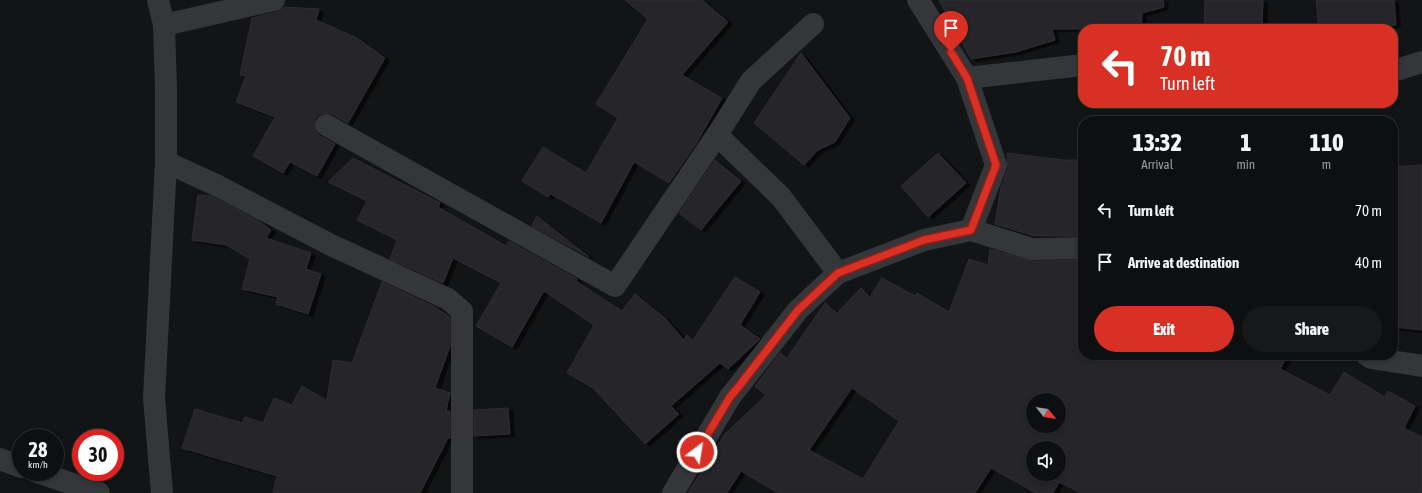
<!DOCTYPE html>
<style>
body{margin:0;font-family:"Asap Condensed",sans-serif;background:#171819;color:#f1f3f6;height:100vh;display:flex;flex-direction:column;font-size:15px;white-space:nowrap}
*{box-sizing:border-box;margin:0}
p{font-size:13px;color:#9b9c9f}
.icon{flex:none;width:22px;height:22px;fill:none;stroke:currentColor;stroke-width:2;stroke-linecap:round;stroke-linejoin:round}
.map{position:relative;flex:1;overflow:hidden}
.sheet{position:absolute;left:1078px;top:116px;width:320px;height:244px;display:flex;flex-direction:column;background:#0e0f10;border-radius:16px;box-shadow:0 2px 6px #0003,0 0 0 1px #2e2f30}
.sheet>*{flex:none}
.banner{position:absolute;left:1078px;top:24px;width:320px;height:84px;border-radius:16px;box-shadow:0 2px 6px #0003,0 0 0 1px #2e2f30;background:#d93025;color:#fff;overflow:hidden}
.needle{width:26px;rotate:120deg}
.controls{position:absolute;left:1026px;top:393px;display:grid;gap:8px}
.controls a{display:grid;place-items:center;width:40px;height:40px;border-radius:50%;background:#0e0f10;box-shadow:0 2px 6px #0003,0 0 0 1px #2e2f30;font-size:20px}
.speed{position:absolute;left:12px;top:429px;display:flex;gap:8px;font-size:20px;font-weight:700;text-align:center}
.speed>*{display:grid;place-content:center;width:52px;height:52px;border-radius:50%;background:#0e0f10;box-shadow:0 2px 6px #0003,0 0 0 1px #2e2f30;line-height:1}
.speed small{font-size:10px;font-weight:400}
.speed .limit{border:6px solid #d22;background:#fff;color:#111}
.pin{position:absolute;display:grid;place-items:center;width:34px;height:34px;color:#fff;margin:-41px -17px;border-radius:50% 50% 50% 0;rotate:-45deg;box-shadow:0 0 4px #0007}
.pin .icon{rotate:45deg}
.me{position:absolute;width:44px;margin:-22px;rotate:31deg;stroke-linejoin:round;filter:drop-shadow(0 0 3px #0008)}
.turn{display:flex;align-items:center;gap:14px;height:84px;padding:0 16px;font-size:18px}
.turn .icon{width:52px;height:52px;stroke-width:2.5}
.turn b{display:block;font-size:28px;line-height:34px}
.eta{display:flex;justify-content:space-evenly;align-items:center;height:68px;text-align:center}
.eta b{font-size:24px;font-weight:800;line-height:28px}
.action{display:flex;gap:8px;margin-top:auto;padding:8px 16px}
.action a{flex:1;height:46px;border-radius:24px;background:#d93025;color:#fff;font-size:16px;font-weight:800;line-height:46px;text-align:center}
.action a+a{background:#171819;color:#f1f3f6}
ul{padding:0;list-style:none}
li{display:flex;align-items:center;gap:12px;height:52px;padding:0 16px}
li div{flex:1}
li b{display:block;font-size:15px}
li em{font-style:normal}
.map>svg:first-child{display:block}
.building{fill:#262729;stroke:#2d2e31;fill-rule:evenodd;filter:url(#shadow)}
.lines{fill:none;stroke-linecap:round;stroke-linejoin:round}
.minor{stroke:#34363a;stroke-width:22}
.route-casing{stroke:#8d1f18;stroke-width:10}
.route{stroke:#d93025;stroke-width:7}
</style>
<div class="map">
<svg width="1422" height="493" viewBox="0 0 1422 493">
<defs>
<filter id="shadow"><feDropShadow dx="4.5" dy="2.5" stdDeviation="0" flood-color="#0009"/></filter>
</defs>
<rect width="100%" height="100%" fill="#131415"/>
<g class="building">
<polygon points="625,0 702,0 728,22 682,75 722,98 696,144 669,183 634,162 601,223 551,194 548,197 522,181 543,147 586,173 618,118 596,104 648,19"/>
<polygon points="939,0 1163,0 1164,7 1142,13 1141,29 1109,29 1110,23 1090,29 1052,29 1055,40 1016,52 971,59"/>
<polygon points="1205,0 1263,0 1262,29 1204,29"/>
<polygon points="1316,0 1394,0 1396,25 1379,26 1379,29 1319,29"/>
<polygon points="284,7 319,9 316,20 357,38 385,58 348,123 332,114 326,113 320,114 315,119 314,126 316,132 320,136 335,144 317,176 290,162 283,173 253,156 275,117 236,102 246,76 240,75 252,18 277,12"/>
<polygon points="801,53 850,118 835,142 818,150 804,165 754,123"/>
<polygon points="938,153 966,183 928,217 901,186"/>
<polygon points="1007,153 1063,160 1083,160 1083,236 1034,236 995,224 1001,187 1008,169"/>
<polygon points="353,158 440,203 438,207 506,246 509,241 577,279 576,281 622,311 635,294 665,318 684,340 687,335 693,340 735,277 760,292 740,325 760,339 728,369 720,363 671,406 679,414 645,444 593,388 567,373 594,325 544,291 512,347 476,326 501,283 453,258 443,283 390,259 397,240 357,220 367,201 328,182"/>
<polygon points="715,160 741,181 701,230 679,213"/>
<polygon points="1422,165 1422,330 1393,327 1393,167"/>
<polygon points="198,195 211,196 259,221 271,230 266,238 311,253 306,269 321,274 308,314 276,304 278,297 242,289 250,259 226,245 192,240"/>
<polygon points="537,216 589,257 532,226"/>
<path d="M 990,249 L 1032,261 L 1083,260 L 1083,355 L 1288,355 L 1280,369 L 1330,395 L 1344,372 L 1385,397 L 1388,391 L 1415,406 L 1404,428 L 1422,437 L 1422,493 L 1081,493 L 1059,482 L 1053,493 L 1036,493 L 991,468 L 975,493 L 778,493 L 741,471 L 727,493 L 688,493 L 725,434 L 766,395 L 755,387 L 759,381 L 780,353 L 787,358 L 825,303 L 837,313 L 861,288 L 870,297 L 882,278 L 915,296 L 917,293 L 949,312 L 969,259 L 988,265 ZM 852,388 L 899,421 L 863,479 L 809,450 ZM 1033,400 L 1059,400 L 1059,426 L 1033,426 ZM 1033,448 L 1059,448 L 1059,474 L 1033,474 Z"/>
<polygon points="382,282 435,307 450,317 450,346 435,388 450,393 446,411 450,411 450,438 448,438 420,493 273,493 277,476 182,448 195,409 242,423 245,417 263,423 274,398 292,405 302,386 327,400 333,360 352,363"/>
<polygon points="508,408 510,434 474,436 474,410"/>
</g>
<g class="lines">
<g class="minor">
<polyline points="158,0 164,25 166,89 166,162 154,398 162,493"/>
<polyline points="918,0 967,78 996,165 971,230"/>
<polyline points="164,25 274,0"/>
<polyline points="1393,71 1422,62"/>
<polyline points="967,78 1083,65"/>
<polyline points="326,125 615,286 717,135 751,81 813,24"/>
<polyline points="717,135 781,197 838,273"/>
<polyline points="166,162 216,185 331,245 448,299 462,311 462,493"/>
<polyline points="1367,355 1371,358 1422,366"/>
<polyline points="0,459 21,467"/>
<polyline points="37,472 99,493"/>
<polyline points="673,493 730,397 798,310 838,273 924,240 971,230 1032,249 1083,248"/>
</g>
</g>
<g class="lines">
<defs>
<polyline id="route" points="697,452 730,397 740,385 798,310 838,273 924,240 971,230 996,165 967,78 951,52"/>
</defs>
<use href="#route" class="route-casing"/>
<use href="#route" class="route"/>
</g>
</svg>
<div class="controls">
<a><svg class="needle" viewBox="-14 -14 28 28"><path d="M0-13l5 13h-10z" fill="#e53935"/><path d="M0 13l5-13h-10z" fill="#9b9c9f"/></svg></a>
<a><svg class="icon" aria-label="sound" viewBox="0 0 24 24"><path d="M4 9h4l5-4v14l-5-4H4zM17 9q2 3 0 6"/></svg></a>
</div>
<div class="speed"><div>28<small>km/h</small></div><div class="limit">30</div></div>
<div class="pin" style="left:951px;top:52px;background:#d93025"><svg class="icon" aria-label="arrive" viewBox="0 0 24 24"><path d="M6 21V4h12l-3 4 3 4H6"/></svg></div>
<svg class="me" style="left:697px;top:452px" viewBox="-20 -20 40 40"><circle r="17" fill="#d93025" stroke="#fff" stroke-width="3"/><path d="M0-11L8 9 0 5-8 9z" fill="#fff"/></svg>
<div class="banner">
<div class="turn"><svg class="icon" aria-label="left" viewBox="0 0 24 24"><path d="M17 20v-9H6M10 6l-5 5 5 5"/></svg><div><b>70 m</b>Turn left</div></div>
</div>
<section class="sheet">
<div class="eta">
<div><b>13:32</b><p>Arrival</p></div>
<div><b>1</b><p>min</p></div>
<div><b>110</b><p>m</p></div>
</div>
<ul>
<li><svg class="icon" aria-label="left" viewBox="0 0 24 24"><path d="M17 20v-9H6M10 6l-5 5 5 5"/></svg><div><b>Turn left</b></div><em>70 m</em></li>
<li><svg class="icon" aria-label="arrive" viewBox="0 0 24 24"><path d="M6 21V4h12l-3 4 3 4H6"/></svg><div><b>Arrive at destination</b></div><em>40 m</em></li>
</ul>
<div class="action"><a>Exit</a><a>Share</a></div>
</section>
</div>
